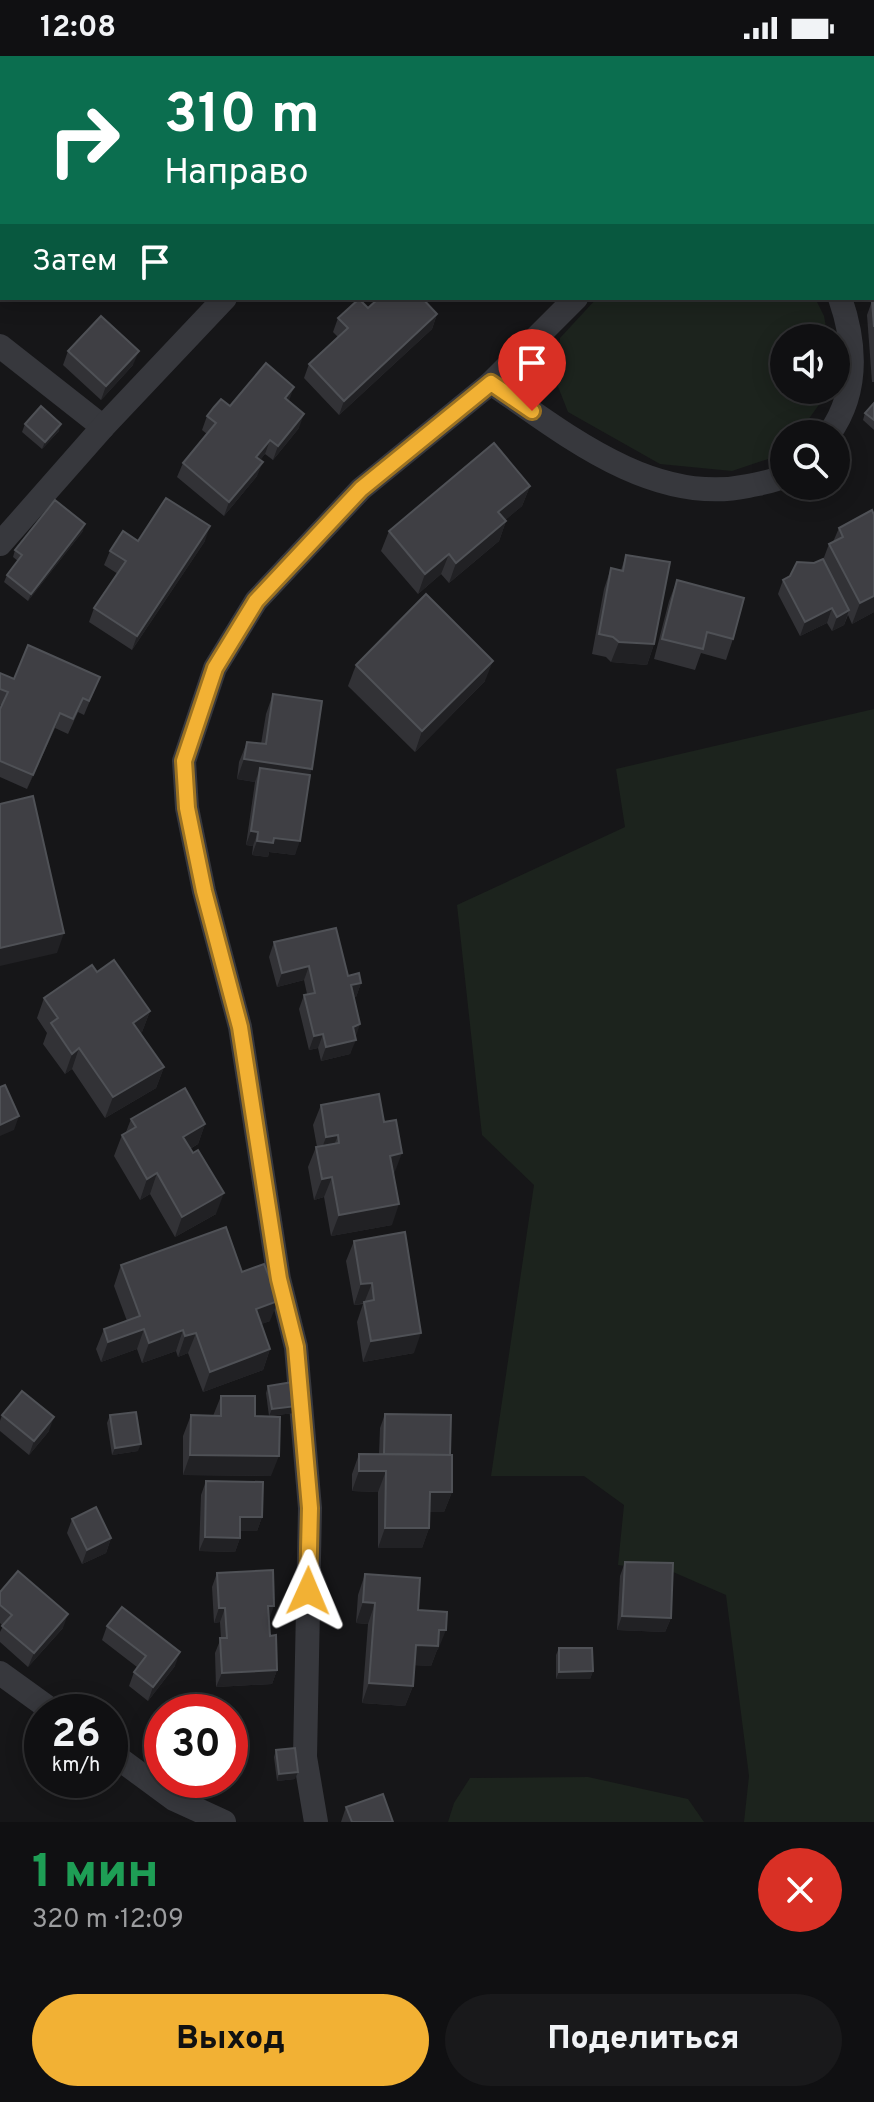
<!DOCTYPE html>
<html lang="ru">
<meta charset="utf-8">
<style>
body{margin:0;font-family:Overpass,sans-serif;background:#19191b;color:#f1f3f6;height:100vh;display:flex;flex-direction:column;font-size:30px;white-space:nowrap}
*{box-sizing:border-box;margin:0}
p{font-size:26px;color:#9c9d9f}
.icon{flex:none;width:44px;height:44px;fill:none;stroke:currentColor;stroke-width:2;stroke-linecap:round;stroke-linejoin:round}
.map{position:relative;height:1766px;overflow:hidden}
.details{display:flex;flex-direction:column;background:#101012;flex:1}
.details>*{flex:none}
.top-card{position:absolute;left:0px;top:0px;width:874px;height:244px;box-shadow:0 4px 20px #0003,0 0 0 2px #303032;background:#0b6e4f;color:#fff;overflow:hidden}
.fabs{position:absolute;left:770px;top:268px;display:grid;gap:16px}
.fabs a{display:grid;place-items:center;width:80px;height:80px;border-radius:50%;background:#101012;box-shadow:0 4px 20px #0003,0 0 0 2px #303032;font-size:40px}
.speed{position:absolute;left:24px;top:1638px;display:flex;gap:16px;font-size:40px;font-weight:700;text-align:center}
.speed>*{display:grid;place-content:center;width:104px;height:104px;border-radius:50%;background:#101012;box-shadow:0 4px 20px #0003,0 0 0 2px #303032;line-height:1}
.speed small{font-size:20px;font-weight:400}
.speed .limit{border:12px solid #d22;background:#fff;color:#111}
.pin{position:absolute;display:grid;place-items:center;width:68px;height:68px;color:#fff;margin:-82px -34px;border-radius:50% 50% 50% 0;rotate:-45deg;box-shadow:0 0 8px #0007}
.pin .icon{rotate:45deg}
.me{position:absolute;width:88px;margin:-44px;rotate:1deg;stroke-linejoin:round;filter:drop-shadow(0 0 6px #0008)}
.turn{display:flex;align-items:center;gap:28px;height:168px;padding:0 32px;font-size:36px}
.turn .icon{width:104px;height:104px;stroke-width:2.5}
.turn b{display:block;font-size:56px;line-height:68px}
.then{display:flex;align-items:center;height:76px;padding:0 32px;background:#0003;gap:16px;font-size:30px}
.round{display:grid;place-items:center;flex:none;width:84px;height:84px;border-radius:42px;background:#19191b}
.headline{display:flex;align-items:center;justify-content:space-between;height:136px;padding:0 32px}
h1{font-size:48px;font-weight:800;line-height:60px;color:#1e9e55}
.primary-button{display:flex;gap:16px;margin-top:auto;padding:16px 32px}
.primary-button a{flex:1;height:92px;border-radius:48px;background:#f2b134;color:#111;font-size:32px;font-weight:800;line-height:92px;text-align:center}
.primary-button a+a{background:#19191b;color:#f1f3f6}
.status{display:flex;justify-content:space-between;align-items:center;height:56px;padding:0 40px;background:#101012;direction:ltr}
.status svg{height:22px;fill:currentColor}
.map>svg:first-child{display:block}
.green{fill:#1c231d}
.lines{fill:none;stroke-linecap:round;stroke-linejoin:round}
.minor{stroke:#37383d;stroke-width:24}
.wall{fill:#323236}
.shaded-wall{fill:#212124}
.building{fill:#3f3f44;stroke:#4f5156;stroke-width:2}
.route-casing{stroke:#9d7322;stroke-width:20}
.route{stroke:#f2b134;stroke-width:14}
</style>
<div class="status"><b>12:08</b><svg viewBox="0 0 49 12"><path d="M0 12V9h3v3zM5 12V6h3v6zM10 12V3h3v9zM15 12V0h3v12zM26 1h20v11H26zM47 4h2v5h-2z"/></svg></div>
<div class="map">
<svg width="874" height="1766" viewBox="0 0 874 1766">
<rect width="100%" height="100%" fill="#161618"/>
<g class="green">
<polygon points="597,242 815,242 824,260 828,282 784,282 784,334 825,334 823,343 798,378 784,378 783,398 732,415 660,408 568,356 557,328 560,282"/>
<polygon points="874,653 874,1766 744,1766 749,1720 726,1539 673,1516 618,1509 624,1449 584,1420 491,1420 534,1129 482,1079 457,849 625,771 616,713"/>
<polygon points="588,1721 688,1743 704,1766 448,1766 454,1747 470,1722"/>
</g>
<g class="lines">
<g class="minor">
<polyline points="0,290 103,371"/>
<path d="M 491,327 C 565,378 653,450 748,430 C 761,427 773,426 784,420"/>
<path d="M 829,378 C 859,336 856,288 840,242"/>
<polyline points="0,488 103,371 225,242"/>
<polyline points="0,1617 54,1656"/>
<polyline points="110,1696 174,1743 224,1766"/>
<polyline points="316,1766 305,1701 310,1452 296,1291 279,1223 240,971 204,835 187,752 184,705 215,612 256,545 361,433 491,327 576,242"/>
</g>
</g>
<g class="wall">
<polygon points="164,0 202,0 200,2 165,2"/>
<polygon points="2,16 2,81 0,79 1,61 0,60 0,18"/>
<polygon points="874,26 874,151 872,149 873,136 872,137 872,28"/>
<polygon points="874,244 874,326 872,326 867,259 872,245"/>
<polygon points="368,252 437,258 432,273 339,359 304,322 309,308 338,281 333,276 338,262"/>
<polygon points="68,295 133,309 101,344 63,309"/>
<polygon points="289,345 299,372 273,404 265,398 260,404 257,420 224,460 177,421 183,407 207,378 202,374 207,360 230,350"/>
<polygon points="874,347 874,374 863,364 865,357"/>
<polygon points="25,368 59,375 42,393 22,376"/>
<polygon points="530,430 522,450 505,464 506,465 499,485 449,527 441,518 418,538 381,495 389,475"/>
<polygon points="874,459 874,556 852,568 848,559 844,569 832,575 827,567 800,580 778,538 783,524 814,507 823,504 829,488 833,486 839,472"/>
<polygon points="83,475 28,545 4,526 7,519 18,505 13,501 15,494"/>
<polygon points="138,485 205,485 132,594 89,566 94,552 118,518 104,509 110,495"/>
<polygon points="626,499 654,588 647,609 611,606 606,601 592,598 604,533 611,512 621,514"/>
<polygon points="677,524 733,583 726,604 701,597 695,614 654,603 669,545"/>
<polygon points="356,609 485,625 415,696 348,630"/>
<polygon points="0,617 14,623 100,621 84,659 78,656 68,678 55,672 27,733 0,721 0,653 2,650 0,649"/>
<polygon points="273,638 310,719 295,799 269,796 268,801 252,799 253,790 246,789 255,726 237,723 239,706 247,686 261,688 266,658"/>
<polygon points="274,886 361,927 356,941 353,941 355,982 350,998 321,1005 318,992 309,994 299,953 304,939 307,938 304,924 277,931 269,901"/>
<polygon points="97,916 150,955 142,976 140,977 164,1011 156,1032 105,1062 72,1013 65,1018 43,988 47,977 37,962 44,942"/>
<polygon points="321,1049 394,1118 392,1169 331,1180 324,1141 314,1144 308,1111 316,1091 317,1091 313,1069"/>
<polygon points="131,1063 205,1068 198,1088 190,1093 216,1158 175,1181 150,1138 140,1144 114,1100 122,1079 126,1076"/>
<polygon points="354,1185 414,1297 363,1306 357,1266 363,1248 354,1249 346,1205"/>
<polygon points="121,1209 242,1216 270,1265 261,1268 270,1293 263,1314 203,1336 188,1297 178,1301 176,1295 142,1307 137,1293 101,1306 96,1293 104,1273 127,1265 114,1230"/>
<polygon points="268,1330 294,1357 269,1360 266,1337"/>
<polygon points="221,1340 271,1420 183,1419 183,1380 191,1359 213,1360"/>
<polygon points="385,1358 450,1399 452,1436 444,1456 429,1456 429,1472 422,1492 378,1492 378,1436 352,1435 352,1418 359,1398 379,1398 380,1372"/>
<polygon points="2,1359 49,1375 29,1399 0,1375 0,1365"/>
<polygon points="110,1359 138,1395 112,1399 107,1367"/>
<polygon points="206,1425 262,1461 257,1475 240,1475 240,1482 235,1496 199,1495 201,1439"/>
<polygon points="72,1463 111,1482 106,1497 82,1508 67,1477"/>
<polygon points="625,1506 671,1562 665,1576 617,1574 620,1520"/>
<polygon points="217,1517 269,1564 270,1580 277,1614 272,1628 216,1631 215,1597 221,1582 220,1566 214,1567 212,1531"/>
<polygon points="365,1518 418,1554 438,1594 437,1594 431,1610 414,1609 413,1630 405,1650 362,1647 368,1568 356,1567 358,1539"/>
<polygon points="0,1536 63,1572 28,1611 0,1586 0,1576 3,1570 0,1567"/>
<polygon points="107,1570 175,1610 148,1645 129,1630 134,1616 137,1611 102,1584"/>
<polygon points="559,1592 593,1615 590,1623 556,1623 556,1599"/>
<polygon points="276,1694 295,1723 277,1725 274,1701"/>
<polygon points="346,1751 393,1766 341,1766"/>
</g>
<g class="shaded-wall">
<polygon points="437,258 432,273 339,359 344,345"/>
<polygon points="139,295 133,309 101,344 106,330"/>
<polygon points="294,331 289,345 280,356 285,342"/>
<polygon points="304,358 299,372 273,404 278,390"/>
<polygon points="61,368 59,375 42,393 45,386"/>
<polygon points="270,384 265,398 251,415 256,401"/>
<polygon points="263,406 257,420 224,460 229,446"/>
<polygon points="530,430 522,450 491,476 498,456"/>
<polygon points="506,465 499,485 449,527 456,507"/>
<polygon points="85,468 83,475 28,545 31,538"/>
<polygon points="210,470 205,485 132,594 137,580"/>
<polygon points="449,498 441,518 418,538 425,518"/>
<polygon points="874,540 874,556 852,568 860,547"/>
<polygon points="832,552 827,567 800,580 805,566"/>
<polygon points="849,554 844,569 832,575 837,561"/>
<polygon points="619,586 654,588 647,609 611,606"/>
<polygon points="493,605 485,625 415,696 422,675"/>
<polygon points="60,657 55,672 27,733 33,719"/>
<polygon points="244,703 312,713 305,733 260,712 255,726 237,723"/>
<polygon points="251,775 258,776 253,790 246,789"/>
<polygon points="274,782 300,785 295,799 269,796 268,801 252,799 257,785"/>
<polygon points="64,877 57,897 0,910 0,892"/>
<polygon points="309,910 304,924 277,931 282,917"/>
<polygon points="361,927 356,941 345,943 351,929"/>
<polygon points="150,955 142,976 126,987 133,967"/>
<polygon points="360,968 355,983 353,971"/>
<polygon points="323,978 318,992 309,994 314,980"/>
<polygon points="356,984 350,998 321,1005 326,991"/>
<polygon points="79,992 72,1013 65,1018 72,998"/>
<polygon points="164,1011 156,1032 105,1062 113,1041"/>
<polygon points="19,1060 14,1074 0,1080 0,1069"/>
<polygon points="205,1068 198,1088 175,1101 183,1081"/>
<polygon points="338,1079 330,1100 319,1101 326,1081"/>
<polygon points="402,1097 394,1118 383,1120 390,1100"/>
<polygon points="157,1117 150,1138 140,1144 147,1123"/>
<polygon points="332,1121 324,1141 314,1144 322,1123"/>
<polygon points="224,1137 216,1158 175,1181 182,1161"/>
<polygon points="399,1148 392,1169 331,1180 339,1159"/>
<polygon points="372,1227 364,1247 354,1249 361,1228"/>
<polygon points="278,1245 270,1265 248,1273 256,1253"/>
<polygon points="144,1273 137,1293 101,1306 108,1286"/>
<polygon points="183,1274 176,1295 142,1307 149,1287"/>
<polygon points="196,1277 188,1297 178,1301 185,1280"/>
<polygon points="421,1277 414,1297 363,1306 371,1285"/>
<polygon points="270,1293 263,1314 203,1336 210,1316"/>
<polygon points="297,1350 294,1357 269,1360 272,1353"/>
<polygon points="54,1361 49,1375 29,1399 34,1385"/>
<polygon points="141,1388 138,1395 112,1399 115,1392"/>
<polygon points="190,1399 279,1400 271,1420 183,1419"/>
<polygon points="359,1415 386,1415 378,1436 352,1435"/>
<polygon points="430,1436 452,1436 444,1456 422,1456"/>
<polygon points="240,1461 262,1461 257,1475 235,1475"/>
<polygon points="385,1472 429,1472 422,1492 378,1492"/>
<polygon points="205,1481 240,1482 235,1496 199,1495"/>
<polygon points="111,1482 106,1497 82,1508 87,1494"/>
<polygon points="363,1546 375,1547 368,1568 356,1567"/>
<polygon points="268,1550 274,1550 269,1564"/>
<polygon points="219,1552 225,1552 220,1566 214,1567"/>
<polygon points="68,1558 63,1572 28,1611 34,1597"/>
<polygon points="622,1560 671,1562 665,1576 617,1574"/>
<polygon points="439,1574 446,1574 438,1594 437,1594 431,1610 409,1609 416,1589"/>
<polygon points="180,1596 175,1610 148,1645 153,1631"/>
<polygon points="277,1614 272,1628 216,1631 222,1617"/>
<polygon points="593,1615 590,1623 556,1623 559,1616"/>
<polygon points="369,1627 413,1630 405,1650 362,1647"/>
<polygon points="298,1716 295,1723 277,1725 279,1718"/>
</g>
<g class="building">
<polygon points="693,0 824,0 824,2 692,2"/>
<polygon points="2,16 2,43 0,41 0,18"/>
<polygon points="874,26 874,93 872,91 872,28"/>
<polygon points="379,242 422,242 437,258 344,345 309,308 348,272 338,262 359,243 368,252"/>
<polygon points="874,244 874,271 872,245"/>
<polygon points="101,260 139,295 106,330 68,295"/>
<polygon points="266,307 294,331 285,342 304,358 278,390 270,384 256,401 263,406 229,446 183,407 216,367 207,360 214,351 221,343 230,350"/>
<polygon points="874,347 874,364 865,357"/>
<polygon points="41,350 61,368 45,386 25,368"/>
<polygon points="494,387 530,430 498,456 506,465 456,507 449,498 425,518 389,475"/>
<polygon points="166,442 210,470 137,580 94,552 126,505 110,495 123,475 138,485"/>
<polygon points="55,444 85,468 31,538 7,519 22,499 15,494"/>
<polygon points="872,454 874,459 874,540 860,547 829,488 843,481 839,472"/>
<polygon points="626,499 670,506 654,588 619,586 613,581 599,578 611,512 623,515"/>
<polygon points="823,503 849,554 837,561 832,552 805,566 783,524 790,520 797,506 814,507"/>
<polygon points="677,524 744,542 733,583 707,576 703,593 662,583"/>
<polygon points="426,538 493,605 422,675 356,609"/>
<polygon points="28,589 100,621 89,645 83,642 73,663 60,657 33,719 0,705 0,653 8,636 0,633 0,617 14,623"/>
<polygon points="273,638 322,645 312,713 244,703 247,686 266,688"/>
<polygon points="260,712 310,719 300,785 274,782 273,787 257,785 258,776 251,775"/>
<polygon points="33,740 64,877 0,892 0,748"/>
<polygon points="336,872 348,920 359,917 361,927 351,929 360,968 353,971 356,984 326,991 323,978 314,980 304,939 315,937 309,910 282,917 274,886"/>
<polygon points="114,904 150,955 133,967 164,1011 113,1041 79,992 72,998 51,967 58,962 44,942 92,909 97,916"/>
<polygon points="5,1029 19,1060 0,1069 0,1031"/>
<polygon points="185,1032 205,1068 183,1081 193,1097 198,1094 224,1137 182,1161 157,1117 147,1123 122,1079 136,1071 131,1063"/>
<polygon points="379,1038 384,1066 396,1064 402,1097 390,1100 399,1148 339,1159 332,1121 322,1123 316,1091 339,1087 338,1079 326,1081 321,1049"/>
<polygon points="226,1171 242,1216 264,1208 272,1228 278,1245 256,1253 270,1293 210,1316 196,1277 185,1280 183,1274 149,1287 144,1273 108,1286 104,1273 140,1260 121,1209"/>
<polygon points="405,1176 421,1277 371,1285 364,1246 374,1244 372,1227 361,1228 354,1185"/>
<polygon points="293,1326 297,1350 272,1353 268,1330"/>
<polygon points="22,1335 54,1361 34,1385 2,1359"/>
<polygon points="221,1340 255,1340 255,1360 280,1361 279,1400 190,1399 191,1359 221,1360"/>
<polygon points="136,1356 141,1388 115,1392 110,1359"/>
<polygon points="385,1358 451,1359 450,1399 384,1398"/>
<polygon points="359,1398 452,1399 452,1436 430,1436 429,1472 385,1472 386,1415 359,1415"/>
<polygon points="206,1425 263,1426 262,1461 240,1461 240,1482 205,1481"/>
<polygon points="96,1451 111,1482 87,1494 72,1463"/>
<polygon points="625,1506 673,1507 671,1562 622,1560"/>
<polygon points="273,1514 274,1550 268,1550 270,1580 276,1579 277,1614 222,1617 220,1582 227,1582 225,1552 219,1552 217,1517"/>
<polygon points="18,1515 68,1558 34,1597 2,1570 12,1559 0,1549 0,1536"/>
<polygon points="365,1518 420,1522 418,1554 447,1556 446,1574 439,1574 438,1590 416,1589 413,1630 369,1627 375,1547 363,1546"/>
<polygon points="122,1551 180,1596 153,1631 134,1616 146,1600 107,1570"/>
<polygon points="559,1592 592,1592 593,1615 559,1616"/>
<polygon points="295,1692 298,1716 279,1718 276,1694"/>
<polygon points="383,1738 393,1766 352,1766 346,1751"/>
</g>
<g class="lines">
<defs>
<polyline id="route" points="308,1535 310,1452 296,1291 279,1223 240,971 204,835 187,752 184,705 215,612 256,545 361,433 491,327 532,355"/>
</defs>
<use href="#route" class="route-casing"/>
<use href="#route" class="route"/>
</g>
</svg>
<div class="fabs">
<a><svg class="icon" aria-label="sound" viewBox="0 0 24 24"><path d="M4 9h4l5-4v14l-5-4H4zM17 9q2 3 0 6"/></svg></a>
<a><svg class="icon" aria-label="search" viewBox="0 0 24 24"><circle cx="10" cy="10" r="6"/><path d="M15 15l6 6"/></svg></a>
</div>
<div class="speed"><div>26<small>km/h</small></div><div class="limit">30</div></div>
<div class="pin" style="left:532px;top:355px;background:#d93025"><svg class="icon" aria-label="arrive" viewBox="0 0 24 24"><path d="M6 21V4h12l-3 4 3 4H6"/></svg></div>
<svg class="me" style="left:308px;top:1535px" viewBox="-20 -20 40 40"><path d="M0-17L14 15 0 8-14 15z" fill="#f2b134" stroke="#fff" stroke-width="4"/></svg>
<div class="top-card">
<div class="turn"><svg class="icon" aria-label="right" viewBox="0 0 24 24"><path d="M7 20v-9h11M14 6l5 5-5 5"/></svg><div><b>310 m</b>Направо</div></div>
<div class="then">Затем<svg class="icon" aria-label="arrive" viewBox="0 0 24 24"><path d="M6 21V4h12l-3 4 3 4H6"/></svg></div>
</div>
</div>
<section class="details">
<div class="headline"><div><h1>1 мин</h1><p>320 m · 12:09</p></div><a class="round" style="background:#d93025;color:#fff"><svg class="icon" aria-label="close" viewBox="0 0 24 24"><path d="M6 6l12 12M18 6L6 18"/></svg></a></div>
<div class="primary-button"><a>Выход</a><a>Поделиться</a></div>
</section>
